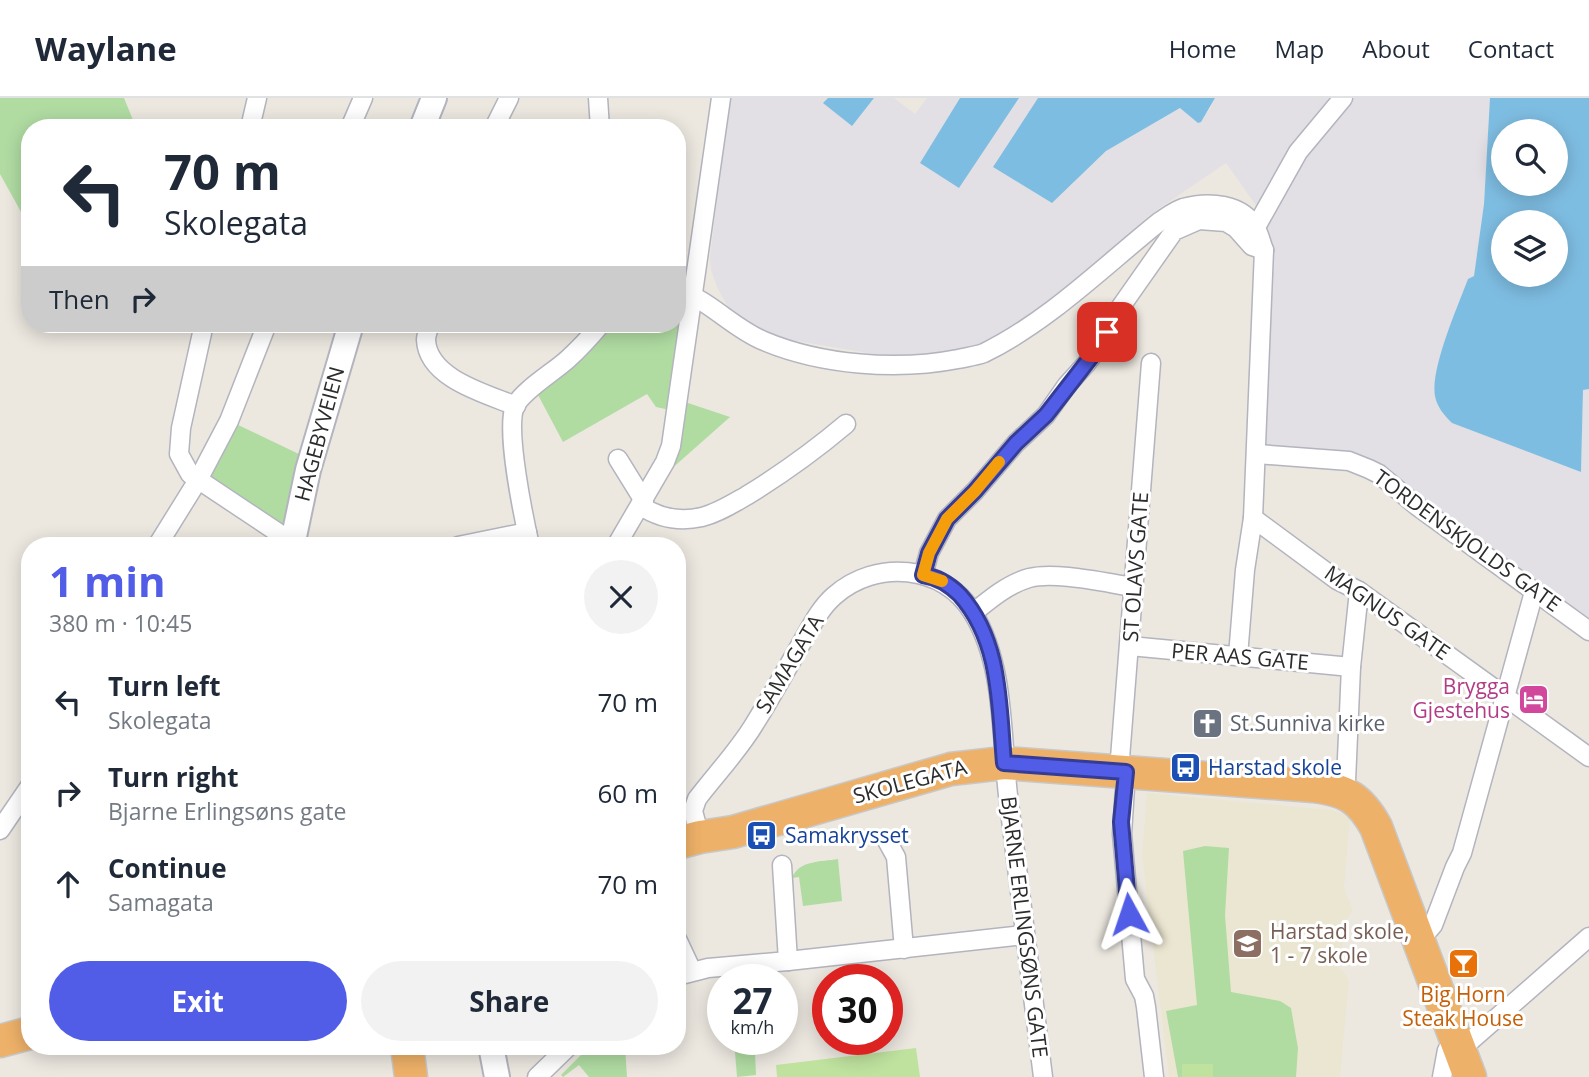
<!DOCTYPE html>
<meta charset="utf-8">
<style>
body{margin:0;font-family:"Open Sans",sans-serif;background:#f2f2f3;color:#1f2937;height:100vh;display:flex;flex-direction:column;font-size:26px;white-space:nowrap}
*{box-sizing:border-box;margin:0}
p{font-size:23px;color:#747a83}
.icon{flex:none;width:38px;height:38px;fill:none;stroke:currentColor;stroke-width:2;stroke-linecap:round;stroke-linejoin:round}
.map{position:relative;flex:1;overflow:hidden}
.sheet{position:absolute;left:21px;top:439px;width:665px;height:518px;display:flex;flex-direction:column;background:#fff;border-radius:28px;box-shadow:0 4px 18px #0003}
.sheet>*{flex:none}
.guide{position:absolute;left:21px;top:21px;width:665px;height:214px;border-radius:28px;box-shadow:0 4px 18px #0003;background:#fff;color:#1f2937;overflow:hidden}
.tools{position:absolute;left:1491px;top:21px;display:grid;gap:14px}
.tools a{display:grid;place-items:center;width:77px;height:77px;border-radius:50%;background:#fff;box-shadow:0 4px 18px #0003;font-size:35px}
.speed{position:absolute;left:707px;top:866px;display:flex;gap:14px;font-size:35px;font-weight:700;text-align:center}
.speed>*{display:grid;place-content:center;width:91px;height:91px;border-radius:50%;background:#fff;box-shadow:0 4px 18px #0003;line-height:1}
.speed small{font-size:18px;font-weight:400}
.speed .limit{border:10px solid #d22;background:#fff;color:#111}
.pin{position:absolute;display:grid;place-items:center;width:60px;height:60px;color:#fff;margin:-30px;border-radius:14px;box-shadow:0 4px 10px #0006}
.me{position:absolute;width:77px;margin:-38px;rotate:355deg;stroke-linejoin:round;filter:drop-shadow(0 0 5px #0008)}
.turn{display:flex;align-items:center;gap:24px;height:147px;padding:0 28px;font-size:32px}
.turn .icon{width:91px;height:91px;stroke-width:2.5}
.turn b{display:block;font-size:49px;line-height:60px}
.then{display:flex;align-items:center;height:66px;padding:0 28px;background:#0003;gap:14px;font-size:26px}
.round{display:grid;place-items:center;flex:none;width:74px;height:74px;border-radius:37px;background:#f2f2f3}
.headline{display:flex;align-items:center;justify-content:space-between;height:119px;padding:0 28px}
h1{font-size:42px;font-weight:700;line-height:52px;color:#515de7}
.cta{display:flex;gap:14px;margin-top:auto;padding:14px 28px}
.cta a{flex:1;height:80px;border-radius:42px;background:#515de7;color:#fff;font-size:28px;font-weight:700;line-height:80px;text-align:center}
.cta a+a{background:#f2f2f3;color:#1f2937}
ul{padding:0;list-style:none}
li{display:flex;align-items:center;gap:21px;height:91px;padding:0 28px}
li div{flex:1}
li b{display:block;font-size:26px}
li em{font-style:normal}
header{display:flex;align-items:center;gap:42px;box-sizing:border-box;height:98px;padding:0 35px;background:#fff;border-bottom:2px solid #e0e1e3}
header strong{font-size:33px}
nav{display:flex;gap:38px;margin-inline-start:auto;font-size:24px}
.map>svg:first-child{display:block}
.industrial{fill:#e2dfe5}
.education{fill:#ebe6d1}
.green{fill:#b0dca2}
.pitch{fill:#bfe29f}
.water{fill:#7ebde2;fill-rule:evenodd}
.lines{fill:none;stroke-linecap:round;stroke-linejoin:round}
.street-casing{stroke:#b3b4be;stroke-width:21}
.secondary-casing{stroke:#b3b4be;stroke-width:28}
.highway-casing{stroke:#c8c8c8;stroke-width:35}
.street{stroke:#fff;stroke-width:18}
.secondary{stroke:#fff;stroke-width:24}
.highway{stroke:#eeb169;stroke-width:32}
.route-casing{stroke:#353c96;stroke-width:18}
.route{stroke:#515de7;stroke-width:12}
.slow{stroke:#f59e0b;stroke-width:12}
.labels{text-anchor:middle;stroke-width:6;stroke-linejoin:round;paint-order:stroke}
.street-label{font-size:21px;fill:#2c2c2c;stroke:#fff}
.hotel-label{font-size:21px;fill:#b23c85;stroke:#fff;text-anchor:end}
.worship-label{font-size:21px;fill:#5b616d;stroke:#fff;text-anchor:start}
.transit-label{font-size:21px;fill:#164399;stroke:#fff;text-anchor:start}
.education-label{font-size:21px;fill:#785e54;stroke:#fff;text-anchor:start}
.food-label{font-size:21px;fill:#c56008;stroke:#fff}
</style>
<header>
<strong>Waylane</strong>
<nav><a>Home</a><a>Map</a><a>About</a><a>Contact</a></nav>
</header>
<div class="map">
<svg width="1589" height="979" viewBox="0 0 1589 979">
<rect width="100%" height="100%" fill="#ece8e0"/>
<polygon class="industrial" points="729,0 828,0 824,5 852,27 874,0 894,0 915,16 927,0 960,0 920,65 959,90 1019,0 1038,0 993,69 1052,105 1106,53 1181,10 1198,25 1210,11 1215,0 1490,0 1484,106 1474,178 1468,182 1435,280 1438,308 1452,325 1581,373 1583,292 1589,291 1589,525 1377,376 1260,356 1265,120 1226,65 1151,116 1073,184 1013,233 976,251 898,260 773,239 741,223 728,209 717,189 711,172 710,160"/>
<polygon class="education" points="1147,695 1332,712 1350,719 1344,790 1353,812 1346,822 1339,870 1345,875 1349,883 1340,979 1169,979 1142,758"/>
<g class="green">
<polygon points="0,0 124,0 133,22 132,30 30,30 30,130 0,76"/>
<polygon points="677,208 682,218 670,312 656,309 647,296 563,344 537,295 609,226 677,226"/>
<polygon points="685,304 730,319 669,373 680,348"/>
<polygon points="234,325 303,358 290,424 282,431 210,381 209,376"/>
<polygon points="1205,748 1229,750 1225,817 1231,894 1280,903 1291,910 1298,950 1296,979 1178,979 1166,913 1197,907 1183,753"/>
<path d="M 838,761 L 842,803 L 803,808 L 799,779 L 792,780 C 799,762 821,764 838,761 Z"/>
<polygon points="734,942 763,942 755,954 756,977 737,979"/>
<polygon points="589,949 625,949 627,979 589,979 579,967 563,979 561,977"/>
</g>
<g class="pitch">
<polygon points="916,950 920,979 777,979 776,967"/>
<rect x="1182" y="966" width="31" height="13"/>
</g>
<g class="water">
<polygon points="828,0 874,0 852,28 823,5"/>
<polygon points="960,0 1019,0 959,90 920,65"/>
<polygon points="1038,0 1215,0 1201,24 1198,25 1180,10 1106,53 1052,105 993,69"/>
<path d="M 1490,0 L 1589,0 L 1589,291 L 1583,292 L 1581,374 L 1452,325 C 1444,317 1437,309 1435,298 C 1430,271 1458,208 1468,181 L 1474,178 L 1484,106 ZM 1556,33 L 1556,86 L 1503,86 L 1503,33 ZM 1556,124 L 1556,177 L 1503,177 L 1503,124 Z"/>
</g>
<g class="lines">
<defs>
<g id="street">
<polyline points="598,0 600,30"/>
<polyline points="250,30 257,0"/>
<polyline points="350,30 363,0"/>
<polyline points="494,30 509,0"/>
<polyline points="1256,129 1298,54 1343,0"/>
<path d="M 677,192 C 709,201 732,230 764,243 C 821,267 897,273 958,261 C 967,259 976,258 984,255 C 1049,223 1103,169 1159,124 C 1167,119 1174,113 1183,110 C 1208,103 1243,105 1256,131 C 1260,137 1261,145 1264,152 L 1253,420 L 1245,472 L 1238,558"/>
<polyline points="204,226 181,330 179,356 190,376 298,448"/>
<path d="M 430,226 C 429,230 426,237 426,242 C 428,281 487,296 516,308"/>
<polyline points="1257,356 1349,363 1369,371 1379,376 1417,408 1589,533"/>
<polyline points="618,361 644,403"/>
<path d="M 641,408 C 659,420 680,424 702,419 C 718,415 732,406 746,398 C 782,376 814,353 846,326"/>
<polyline points="1253,420 1337,482 1359,493 1589,659"/>
<polyline points="157,448 198,382 229,323 267,226"/>
<polyline points="458,448 527,434"/>
<path d="M 530,448 C 524,421 505,331 515,308 C 523,292 554,274 568,261 C 580,250 591,238 601,226"/>
<polyline points="616,448 665,364 671,348 721,0"/>
<polyline points="923,477 929,455 947,421 975,393 1016,345 1046,317 1067,287 1086,266 1098,250 1115,217 1174,133 1199,122 1226,124 1236,130 1252,148 1264,152"/>
<path d="M 973,515 C 1005,567 1001,638 1008,697 C 1019,791 1031,885 1043,979"/>
<polyline points="1130,548 1351,569"/>
<polyline points="1119,673 1151,265"/>
<polyline points="1126,674 1122,736 1135,881 1144,898 1146,909 1154,979"/>
<polyline points="1342,693 1346,683 1351,569 1359,493"/>
<polyline points="0,732 30,688"/>
<path d="M 700,739 L 693,713 L 697,701 C 716,676 739,652 755,625 C 770,601 784,576 798,551 C 809,533 818,512 834,498 C 875,461 944,466 973,515 C 990,501 1008,486 1029,480 C 1055,473 1106,485 1134,489"/>
<polyline points="886,741 896,759 904,851"/>
<polyline points="782,767 788,863"/>
<polyline points="1417,839 1426,835 1433,827 1455,769 1462,755 1534,494"/>
<polyline points="677,841 692,873"/>
<polyline points="677,878 708,870 788,863 1024,837"/>
<polyline points="1460,952 1589,839"/>
<polyline points="537,979 569,948"/>
<polyline points="1442,979 1447,952 1457,945"/>
</g>
<g id="secondary">
<polyline points="422,30 434,0"/>
<polyline points="292,448 308,372 351,226"/>
<polyline points="491,948 497,979"/>
</g>
<g id="highway">
<path d="M 677,745 L 700,739 L 733,734 L 951,671 L 1004,665 L 1313,688 C 1346,692 1360,700 1376,729 L 1470,979"/>
<polyline points="0,943 30,935"/>
<polyline points="407,948 411,979"/>
</g>
</defs>
<use href="#street" class="street-casing"/>
<use href="#secondary" class="secondary-casing"/>
<use href="#highway" class="highway-casing"/>
<use href="#street" class="street"/>
<use href="#secondary" class="secondary"/>
<use href="#highway" class="highway"/>
</g>
<g class="lines">
<defs>
<path id="route" d="M 1107,234 L 1098,250 L 1046,317 L 1016,345 L 975,393 L 947,421 L 929,455 L 923,477 C 937,479 950,487 960,497 C 1001,543 999,607 1004,665 L 1126,674 L 1121,724 L 1129,816"/>
</defs>
<use href="#route" class="route-casing"/>
<use href="#route" class="route"/>
<polyline class="slow" points="942,483 923,477 929,455 947,421 975,393 999,364"/>
</g>
<defs>
<symbol id="hotel-square" viewBox="-11 -11 22 22"><rect x="-9" y="-9" width="18" height="18" rx="4" fill="#d1479c" stroke="#fff"/><path d="M-6-4.5h1.5V1H6V5H4.5V3h-9V5H-6ZM-4 0a1.8 1.8 0 1 1 3.6 0ZM.5 0V-2.5h3Q6-2.5 6 0Z" fill="#fff"/></symbol>
<symbol id="church-square" viewBox="-11 -11 22 22"><rect x="-9" y="-9" width="18" height="18" rx="4" fill="#6b7280" stroke="#fff"/><path d="M-1.2-6h2.4v3.5h3.3v2.4h-3.3V6h-2.4V-.1h-3.3v-2.4h3.3Z" fill="#fff"/></symbol>
<symbol id="bus-square" viewBox="-11 -11 22 22"><rect x="-9" y="-9" width="18" height="18" rx="4" fill="#1a4fb4" stroke="#fff"/><path d="M-5-6H5V4H4V6H2V4H-2V6H-4V4H-5ZM-3.5-4V0h7V-4ZM-3.5 1.2v1.5H-2V1.2ZM2 1.2v1.5H3.5V1.2Z" fill="#fff"/></symbol>
<symbol id="school-square" viewBox="-11 -11 22 22"><rect x="-9" y="-9" width="18" height="18" rx="4" fill="#8d6e63" stroke="#fff"/><path d="M0-5L7-2L0 1L-7-2ZM-4 1L0 2.5L4 1V4Q0 6-4 4Z" fill="#fff"/></symbol>
<symbol id="bar-square" viewBox="-11 -11 22 22"><rect x="-9" y="-9" width="18" height="18" rx="4" fill="#e8710a" stroke="#fff"/><path d="M-6-5H6L.8 .8V4.5H3.5V6h-7V4.5H-.8V.8Z" fill="#fff"/></symbol>
</defs>
<g fill-rule="evenodd">
<use href="#hotel-square" x="1516" y="584" width="35" height="35"/>
<use href="#church-square" x="1190" y="608" width="35" height="35"/>
<use href="#bus-square" x="1168" y="652" width="35" height="35"/>
<use href="#bus-square" x="744" y="720" width="35" height="35"/>
<use href="#school-square" x="1230" y="828" width="35" height="35"/>
<use href="#bar-square" x="1446" y="848" width="35" height="35"/>
</g>
<g class="labels">
<g class="street-label">
<text transform="translate(320 336) rotate(-75)" y="7">HAGEBYVEIEN</text>
<text transform="translate(1467 443) rotate(36)" y="7">TORDENSKJOLDS GATE</text>
<text transform="translate(1136 469) rotate(-86)" y="7">ST OLAVS GATE</text>
<text transform="translate(1387 515) rotate(35)" y="7">MAGNUS GATE</text>
<text transform="translate(1240 559) rotate(5)" y="7">PER AAS GATE</text>
<text transform="translate(790 566) rotate(-59)" y="7">SAMAGATA</text>
<text transform="translate(910 684) rotate(-15)" y="7">SKOLEGATA</text>
<text transform="translate(1024 829) rotate(83)" y="7">BJARNE ERLINGSØNS GATE</text>
</g>
<g class="hotel-label">
<text x="1510" y="596">Brygga<tspan x="1510" dy="24">Gjestehus</tspan></text>
</g>
<g class="worship-label">
<text x="1230" y="633">St.Sunniva kirke</text>
</g>
<g class="transit-label">
<text x="1208" y="677">Harstad skole</text>
<text x="785" y="745">Samakrysset</text>
</g>
<g class="education-label">
<text x="1270" y="841">Harstad skole,<tspan x="1270" dy="24">1 - 7 skole</tspan></text>
</g>
<g class="food-label">
<text x="1463" y="904">Big Horn<tspan x="1463" dy="24">Steak House</tspan></text>
</g>
</g>
</svg>
<div class="tools">
<a><svg class="icon" aria-label="search" viewBox="0 0 24 24"><circle cx="10" cy="10" r="6"/><path d="M15 15l6 6"/></svg></a>
<a><svg class="icon" aria-label="layers" viewBox="0 0 24 24"><path d="M12 4l9 5-9 5-9-5zM3 14l9 5 9-5"/></svg></a>
</div>
<div class="speed"><div>27<small>km/h</small></div><div class="limit">30</div></div>
<div class="pin" style="left:1107px;top:234px;background:#d93025"><svg class="icon" aria-label="arrive" viewBox="0 0 24 24"><path d="M6 21V4h12l-3 4 3 4H6"/></svg></div>
<svg class="me" style="left:1129px;top:816px" viewBox="-20 -20 40 40"><path d="M0-17L14 15 0 8-14 15z" fill="#515de7" stroke="#fff" stroke-width="4"/></svg>
<div class="guide">
<div class="turn"><svg class="icon" aria-label="left" viewBox="0 0 24 24"><path d="M17 20v-9H6M10 6l-5 5 5 5"/></svg><div><b>70 m</b>Skolegata</div></div>
<div class="then">Then<svg class="icon" aria-label="right" viewBox="0 0 24 24"><path d="M7 20v-9h11M14 6l5 5-5 5"/></svg></div>
</div>
<section class="sheet">
<div class="headline"><div><h1>1 min</h1><p>380 m · 10:45</p></div><a class="round"><svg class="icon" aria-label="close" viewBox="0 0 24 24"><path d="M6 6l12 12M18 6L6 18"/></svg></a></div>
<ul>
<li><svg class="icon" aria-label="left" viewBox="0 0 24 24"><path d="M17 20v-9H6M10 6l-5 5 5 5"/></svg><div><b>Turn left</b><p>Skolegata</p></div><em>70 m</em></li>
<li><svg class="icon" aria-label="right" viewBox="0 0 24 24"><path d="M7 20v-9h11M14 6l5 5-5 5"/></svg><div><b>Turn right</b><p>Bjarne Erlingsøns gate</p></div><em>60 m</em></li>
<li><svg class="icon" aria-label="ahead" viewBox="0 0 24 24"><path d="M12 20V5M6 11l6-6 6 6"/></svg><div><b>Continue</b><p>Samagata</p></div><em>70 m</em></li>
</ul>
<div class="cta"><a>Exit</a><a>Share</a></div>
</section>
</div>
